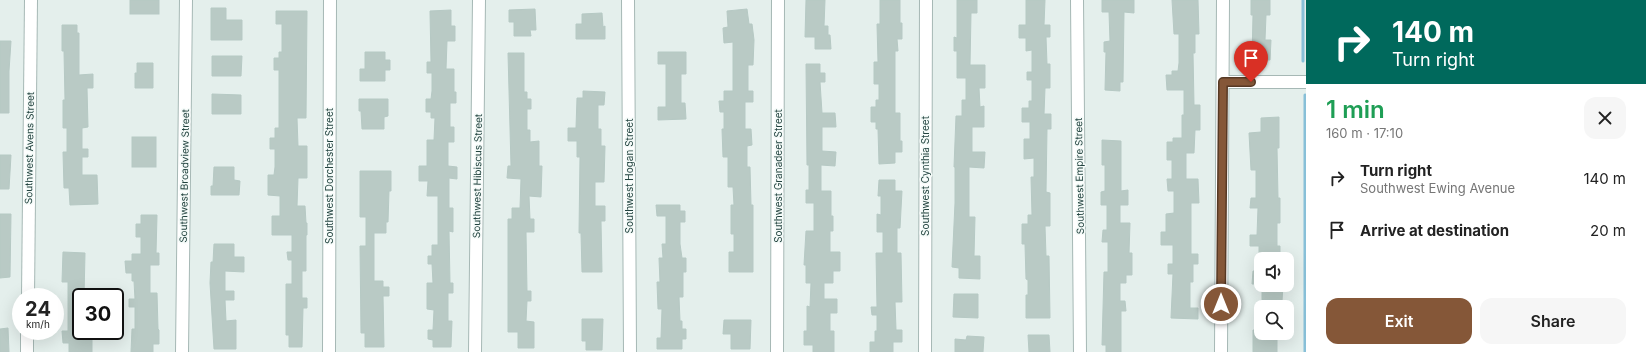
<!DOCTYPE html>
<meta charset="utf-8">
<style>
body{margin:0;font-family:Inter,sans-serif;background:#f6f6f6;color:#222;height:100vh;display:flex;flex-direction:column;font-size:15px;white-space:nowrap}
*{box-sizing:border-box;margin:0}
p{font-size:13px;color:#767676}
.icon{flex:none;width:22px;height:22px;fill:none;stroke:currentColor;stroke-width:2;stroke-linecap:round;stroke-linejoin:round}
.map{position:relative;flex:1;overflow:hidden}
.panel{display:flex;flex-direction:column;background:#fff;width:340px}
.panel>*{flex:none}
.top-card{background:#00695c;color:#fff;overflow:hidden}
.fabs{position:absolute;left:1254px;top:252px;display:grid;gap:8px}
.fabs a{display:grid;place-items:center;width:40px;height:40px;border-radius:8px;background:#fff;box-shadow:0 4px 16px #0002;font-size:20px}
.speed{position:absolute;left:12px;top:288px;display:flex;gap:8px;font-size:20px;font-weight:700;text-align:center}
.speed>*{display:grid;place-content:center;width:52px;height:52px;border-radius:50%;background:#fff;box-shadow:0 4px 16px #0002;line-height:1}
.speed small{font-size:10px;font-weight:400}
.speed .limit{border:2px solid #111;border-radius:6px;background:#fff;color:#111}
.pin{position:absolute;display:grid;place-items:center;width:34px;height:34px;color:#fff;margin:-41px -17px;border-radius:50% 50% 50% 0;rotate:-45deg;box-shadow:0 0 4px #0007}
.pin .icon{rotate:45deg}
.me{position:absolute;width:44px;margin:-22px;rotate:0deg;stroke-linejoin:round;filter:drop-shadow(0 0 3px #0008)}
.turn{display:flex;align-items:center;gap:14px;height:84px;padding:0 20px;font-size:18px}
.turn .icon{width:52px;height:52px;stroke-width:2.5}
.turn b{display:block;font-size:28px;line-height:34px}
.round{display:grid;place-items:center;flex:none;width:42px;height:42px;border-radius:12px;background:#f6f6f6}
.headline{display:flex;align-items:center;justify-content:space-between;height:68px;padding:0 20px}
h1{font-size:24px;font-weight:600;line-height:30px;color:#1e9e55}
.button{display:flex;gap:8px;margin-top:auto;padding:8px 20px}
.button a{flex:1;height:46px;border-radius:12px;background:#855738;color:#fff;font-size:16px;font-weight:600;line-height:46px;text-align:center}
.button a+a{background:#f6f6f6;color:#222}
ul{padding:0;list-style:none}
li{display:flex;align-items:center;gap:12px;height:52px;padding:0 20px}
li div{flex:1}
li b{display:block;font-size:15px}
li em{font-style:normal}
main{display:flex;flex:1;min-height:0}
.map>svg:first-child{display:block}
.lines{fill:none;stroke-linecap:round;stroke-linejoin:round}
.stream{stroke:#88c0d8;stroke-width:3}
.building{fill:#b9cac5;stroke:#b6c9c4}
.minor-casing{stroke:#a6b8b5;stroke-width:14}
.minor{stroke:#fff;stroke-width:12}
.route-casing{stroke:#563924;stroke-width:10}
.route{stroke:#855738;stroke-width:7}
.labels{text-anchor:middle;stroke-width:3;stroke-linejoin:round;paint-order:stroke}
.street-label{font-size:10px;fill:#22433f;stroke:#f5fbf9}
</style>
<main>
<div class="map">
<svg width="1306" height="352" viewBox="0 0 1306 352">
<rect width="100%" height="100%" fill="#e4efec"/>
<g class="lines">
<g class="stream">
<polyline points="1303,0 1303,61"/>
<polyline points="1305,95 1305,352"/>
</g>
</g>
<g class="building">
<rect x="130" y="0" width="29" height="14"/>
<polygon points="806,0 825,0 824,26 828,26 828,35 830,35 831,49 815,49 815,37 805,37"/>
<polygon points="880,0 900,0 900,23 902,23 902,39 897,39 898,51 895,51 895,113 900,113 900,141 902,141 902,152 895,152 895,163 879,164 878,129 876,129 876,122 871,122 871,107 876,107 876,100 879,100 879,84 874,84 874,62 878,62 877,24 880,24"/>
<polygon points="957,0 977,0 977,13 971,13 970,65 985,65 985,88 979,88 980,107 984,106 984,127 972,127 972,152 985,152 984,168 969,167 969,217 975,217 974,256 980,256 980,279 959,278 959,268 952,267 955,203 955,167 954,167 956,116 962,116 962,100 966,100 966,78 957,78 957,51 954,51 954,37 957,38"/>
<polygon points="1026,0 1045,0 1044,25 1050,25 1050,37 1046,37 1047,64 1050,64 1050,88 1045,88 1044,114 1051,114 1051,129 1047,129 1046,192 1050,193 1050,226 1045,226 1046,256 1049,256 1050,318 1026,318 1026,295 1028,295 1028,280 1026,279 1025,244 1022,244 1022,224 1028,224 1028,215 1032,215 1031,177 1034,177 1034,158 1024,159 1024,139 1030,139 1030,122 1022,122 1022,108 1029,108 1029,101 1032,101 1032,80 1027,80 1027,72 1032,72 1032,50 1026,51 1026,38 1019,38 1019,25 1026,25"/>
<polygon points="1102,0 1134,0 1134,13 1124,12 1123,82 1120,82 1120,91 1105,90 1106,52 1104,52 1104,42 1110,41 1109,12 1102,12"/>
<polygon points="1172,0 1198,0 1199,34 1195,34 1195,53 1193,53 1194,105 1200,105 1200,130 1195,130 1194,153 1186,153 1186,179 1198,179 1199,203 1191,203 1191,254 1198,254 1198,264 1193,264 1193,282 1190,282 1190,308 1198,308 1198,319 1171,318 1173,274 1168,274 1168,264 1173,264 1173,245 1161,245 1161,232 1166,232 1166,214 1174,213 1174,191 1168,191 1167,179 1172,179 1172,160 1167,160 1167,142 1173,142 1173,138 1182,138 1182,115 1184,115 1184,90 1167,90 1166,75 1172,75 1172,71 1178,71 1179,63 1179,34 1174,34"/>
<polygon points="1251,0 1270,0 1270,15 1266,15 1265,40 1271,40 1270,60 1252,59 1253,15 1251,15"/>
<polygon points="211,8 226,8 226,20 242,20 242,40 211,40"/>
<polygon points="535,9 536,30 530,30 531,36 514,36 514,22 509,22 509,10"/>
<polygon points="747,9 749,24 752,24 754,40 753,65 748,65 748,91 753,91 753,102 745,102 745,129 751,129 752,145 747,146 747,167 750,167 751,205 753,205 753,272 729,272 729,252 734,252 734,234 731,234 731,205 734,205 733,187 728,187 728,157 723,157 722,129 724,129 724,112 720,112 719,101 724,101 724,91 733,91 733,42 724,43 723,28 728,27 727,11"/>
<polygon points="451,10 451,26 455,26 455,41 447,41 446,69 454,69 454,92 456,92 456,103 450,103 450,127 454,127 454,142 448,142 448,166 457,167 457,179 449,178 449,208 453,208 453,232 449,231 450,283 453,283 453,293 448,293 448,321 452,321 451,347 433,347 433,340 428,339 428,330 433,330 434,310 427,309 427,283 433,283 432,264 428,264 428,256 432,256 432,245 438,245 438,196 427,196 428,181 419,181 419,166 427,166 427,140 434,140 435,118 431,118 431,112 426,112 426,99 431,99 432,91 432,73 427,73 427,62 431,62 430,11"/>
<polygon points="276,11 307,11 306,118 297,118 298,146 307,146 307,178 298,178 297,206 305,206 306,223 307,223 307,235 306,235 306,271 302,271 302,298 307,298 307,308 303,308 302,347 289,347 289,335 286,335 286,284 292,284 292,260 288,260 287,252 292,252 292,235 272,235 272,216 280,216 280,196 268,195 268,175 274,175 275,167 275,149 270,149 270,138 275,138 275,128 279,128 279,70 274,70 274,58 279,58 279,52 282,52 282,24 276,24"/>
<polygon points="602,13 603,27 605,26 605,39 576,39 576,24 582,24 582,14"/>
<polygon points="62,25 77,25 77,33 79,33 79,75 93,74 93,88 87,88 88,127 82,128 82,149 88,149 88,157 82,157 82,175 97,175 98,204 70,205 69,188 64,188 63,152 67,152 67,128 63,128 63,100 65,100 64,51 62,51"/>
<polygon points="0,41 11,41 9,71 9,113 0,113"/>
<polygon points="365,52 385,52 385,60 390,60 390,70 385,70 385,81 360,81 360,69 365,69"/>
<polygon points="658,52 686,52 686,74 681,74 681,103 685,103 686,119 658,120 658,107 666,107 666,64 658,64"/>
<polygon points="508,53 524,53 524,92 527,92 527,99 531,99 531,109 527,109 527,130 530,130 530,142 539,141 539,166 542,166 541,197 529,196 530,219 534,219 534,232 526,232 527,291 531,291 531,301 527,301 526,321 534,322 534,348 518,348 518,332 508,332 508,219 512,219 512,208 520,208 521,179 507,178 508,166 511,166"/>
<polygon points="212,56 242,56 241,76 212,76"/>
<polygon points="137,63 153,63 153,88 135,88 135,73 137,73"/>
<polygon points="806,64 820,64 820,73 825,73 825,82 820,82 822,113 835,113 836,127 822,127 822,151 836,152 835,166 821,165 821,191 831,191 831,216 833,216 833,231 830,231 830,252 840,252 840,271 833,271 833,283 824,283 824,299 837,299 837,313 830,313 830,331 834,331 834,352 813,352 813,345 804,345 804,331 807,331 807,306 810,307 811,283 806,283 806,265 804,265 806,231 814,231 814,203 806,203 806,190 809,190 809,165 807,165"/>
<polygon points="583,91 605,92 604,105 598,105 598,129 601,129 601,146 605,146 604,182 595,182 595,206 605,206 605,221 601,221 602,272 582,272 581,233 579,233 580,157 577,157 577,141 568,141 568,128 576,128 577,98 583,98"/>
<polygon points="212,94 241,95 241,114 212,114"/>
<polygon points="359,99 388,99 388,116 384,117 384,129 362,129 361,111 359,111"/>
<polygon points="1279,117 1279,148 1277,148 1278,198 1280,198 1280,223 1277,223 1277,246 1280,246 1280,259 1259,259 1259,246 1250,246 1250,235 1257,235 1258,208 1250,208 1251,198 1256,198 1256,170 1251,170 1249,133 1261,132 1261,118"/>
<rect x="132" y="137" width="24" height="30"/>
<polygon points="1102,140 1121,141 1121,191 1128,190 1128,205 1120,205 1120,223 1130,223 1129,253 1132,253 1132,275 1126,275 1126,283 1120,283 1120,301 1125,301 1126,311 1121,311 1121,352 1106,352 1106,345 1102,345 1104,272 1108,272 1108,242 1102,242 1103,230 1107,230 1107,205 1101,205 1101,192 1105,191 1105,165 1102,165"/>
<polygon points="0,155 11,155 9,189 0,189"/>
<polygon points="214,167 234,167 234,180 240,181 239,195 211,195 211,186 213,186"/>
<polygon points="360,171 391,171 391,191 389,191 388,222 386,222 386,233 374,233 374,281 383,281 383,287 389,287 389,296 383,296 384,347 365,347 365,333 361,333 360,246 366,246 366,217 360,217"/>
<polygon points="879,180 895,180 895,191 902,191 900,228 897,228 897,253 901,253 902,302 895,302 896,330 902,330 902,342 893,342 893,352 870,352 870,342 875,342 875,331 877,331 877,315 872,315 871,307 877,307 876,253 883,253 883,232 877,232 877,214 881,215 881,196 878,196"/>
<polygon points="656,205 680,205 680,211 685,211 685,222 680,222 680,244 682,258 686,258 686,272 683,272 683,297 679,297 680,321 682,321 682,329 686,329 686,339 682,339 682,349 657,349 657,338 661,338 662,309 658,309 657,282 660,282 659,258 663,258 662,244 666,244 666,216 657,216"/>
<polygon points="0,214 11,214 10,277 0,278"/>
<polygon points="141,215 157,215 156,253 159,253 159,265 150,265 150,293 157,293 158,329 159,330 159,344 153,344 153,352 131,352 132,329 135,329 135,307 129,307 129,299 135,299 134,281 132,281 132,273 126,273 125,261 132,261 132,254 141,254 141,237 136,237 136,224 141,224"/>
<polygon points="214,244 234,244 234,257 244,257 244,272 225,271 225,291 234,291 234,300 225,300 226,321 236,320 236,349 214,349 210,283 211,262 213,262"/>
<polygon points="63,252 85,253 84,297 81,297 81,331 92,331 92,352 69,352 69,343 63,343 62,331 68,331 68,282 62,282"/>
<polygon points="1253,271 1261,271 1261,284 1252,284"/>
<polygon points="1262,285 1283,285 1282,301 1262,300"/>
<polygon points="954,294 978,294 978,318 953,317"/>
<polygon points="582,319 603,319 602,350 586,350 586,341 582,341"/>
<polygon points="724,320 751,320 750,349 731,349 731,334 723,334"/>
<polygon points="8,328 9,352 0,352 0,329"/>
<polygon points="1253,330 1261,330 1261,333 1277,333 1277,352 1253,352"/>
<polygon points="1028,335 1049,335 1050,352 1029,352"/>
<polygon points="967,336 984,337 983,352 955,352 955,339 966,340"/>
</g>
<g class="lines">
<defs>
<g id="minor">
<polyline points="628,0 630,352"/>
<polyline points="1077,0 1080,352"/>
<polyline points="1223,82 1306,82"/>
<polyline points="28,297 31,0"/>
<polyline points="27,352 27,331"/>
<polyline points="182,352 186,0"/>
<polyline points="329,352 330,0"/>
<polyline points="475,352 479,0"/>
<polyline points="777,352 778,0"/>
<polyline points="925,352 926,0"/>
<polyline points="1221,352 1223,0"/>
</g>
</defs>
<use href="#minor" class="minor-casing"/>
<use href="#minor" class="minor"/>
</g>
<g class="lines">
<defs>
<polyline id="route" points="1221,304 1223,82 1251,82"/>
</defs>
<use href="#route" class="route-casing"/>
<use href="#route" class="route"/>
</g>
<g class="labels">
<g class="street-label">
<text transform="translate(29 148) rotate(-89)" y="4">Southwest Avens Street</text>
<text transform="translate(184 176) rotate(-89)" y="4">Southwest Broadview Street</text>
<text transform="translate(329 176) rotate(-90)" y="4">Southwest Dorchester Street</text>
<text transform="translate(477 176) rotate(-89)" y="4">Southwest Hibiscus Street</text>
<text transform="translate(629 176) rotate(-90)" y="4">Southwest Hogan Street</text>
<text transform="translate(778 176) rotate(-90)" y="4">Southwest Granadeer Street</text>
<text transform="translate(925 176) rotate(-90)" y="4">Southwest Cynthia Street</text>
<text transform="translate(1079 176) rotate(-91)" y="4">Southwest Empire Street</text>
</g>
</g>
</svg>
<div class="fabs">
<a><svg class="icon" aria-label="sound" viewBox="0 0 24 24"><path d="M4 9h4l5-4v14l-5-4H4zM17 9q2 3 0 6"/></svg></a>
<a><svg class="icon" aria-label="search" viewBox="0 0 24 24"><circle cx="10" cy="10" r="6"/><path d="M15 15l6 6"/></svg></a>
</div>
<div class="speed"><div>24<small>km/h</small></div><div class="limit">30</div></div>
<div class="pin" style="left:1251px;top:82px;background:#d93025"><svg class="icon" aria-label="arrive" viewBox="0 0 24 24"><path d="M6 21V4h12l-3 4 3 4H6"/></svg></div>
<svg class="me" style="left:1221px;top:304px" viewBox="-20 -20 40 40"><circle r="17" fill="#855738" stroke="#fff" stroke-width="3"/><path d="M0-11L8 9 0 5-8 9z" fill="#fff"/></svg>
</div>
<section class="panel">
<div class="top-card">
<div class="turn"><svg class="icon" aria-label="right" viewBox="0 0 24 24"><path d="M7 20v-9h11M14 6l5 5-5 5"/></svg><div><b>140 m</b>Turn right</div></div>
</div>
<div class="headline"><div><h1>1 min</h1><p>160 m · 17:10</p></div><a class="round"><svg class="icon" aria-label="close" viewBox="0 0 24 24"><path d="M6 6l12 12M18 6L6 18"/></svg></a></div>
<ul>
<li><svg class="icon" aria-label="right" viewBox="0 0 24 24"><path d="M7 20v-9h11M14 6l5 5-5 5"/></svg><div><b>Turn right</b><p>Southwest Ewing Avenue</p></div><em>140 m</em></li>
<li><svg class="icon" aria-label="arrive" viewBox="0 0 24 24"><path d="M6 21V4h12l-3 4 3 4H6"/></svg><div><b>Arrive at destination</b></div><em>20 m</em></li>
</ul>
<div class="button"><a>Exit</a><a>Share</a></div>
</section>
</main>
